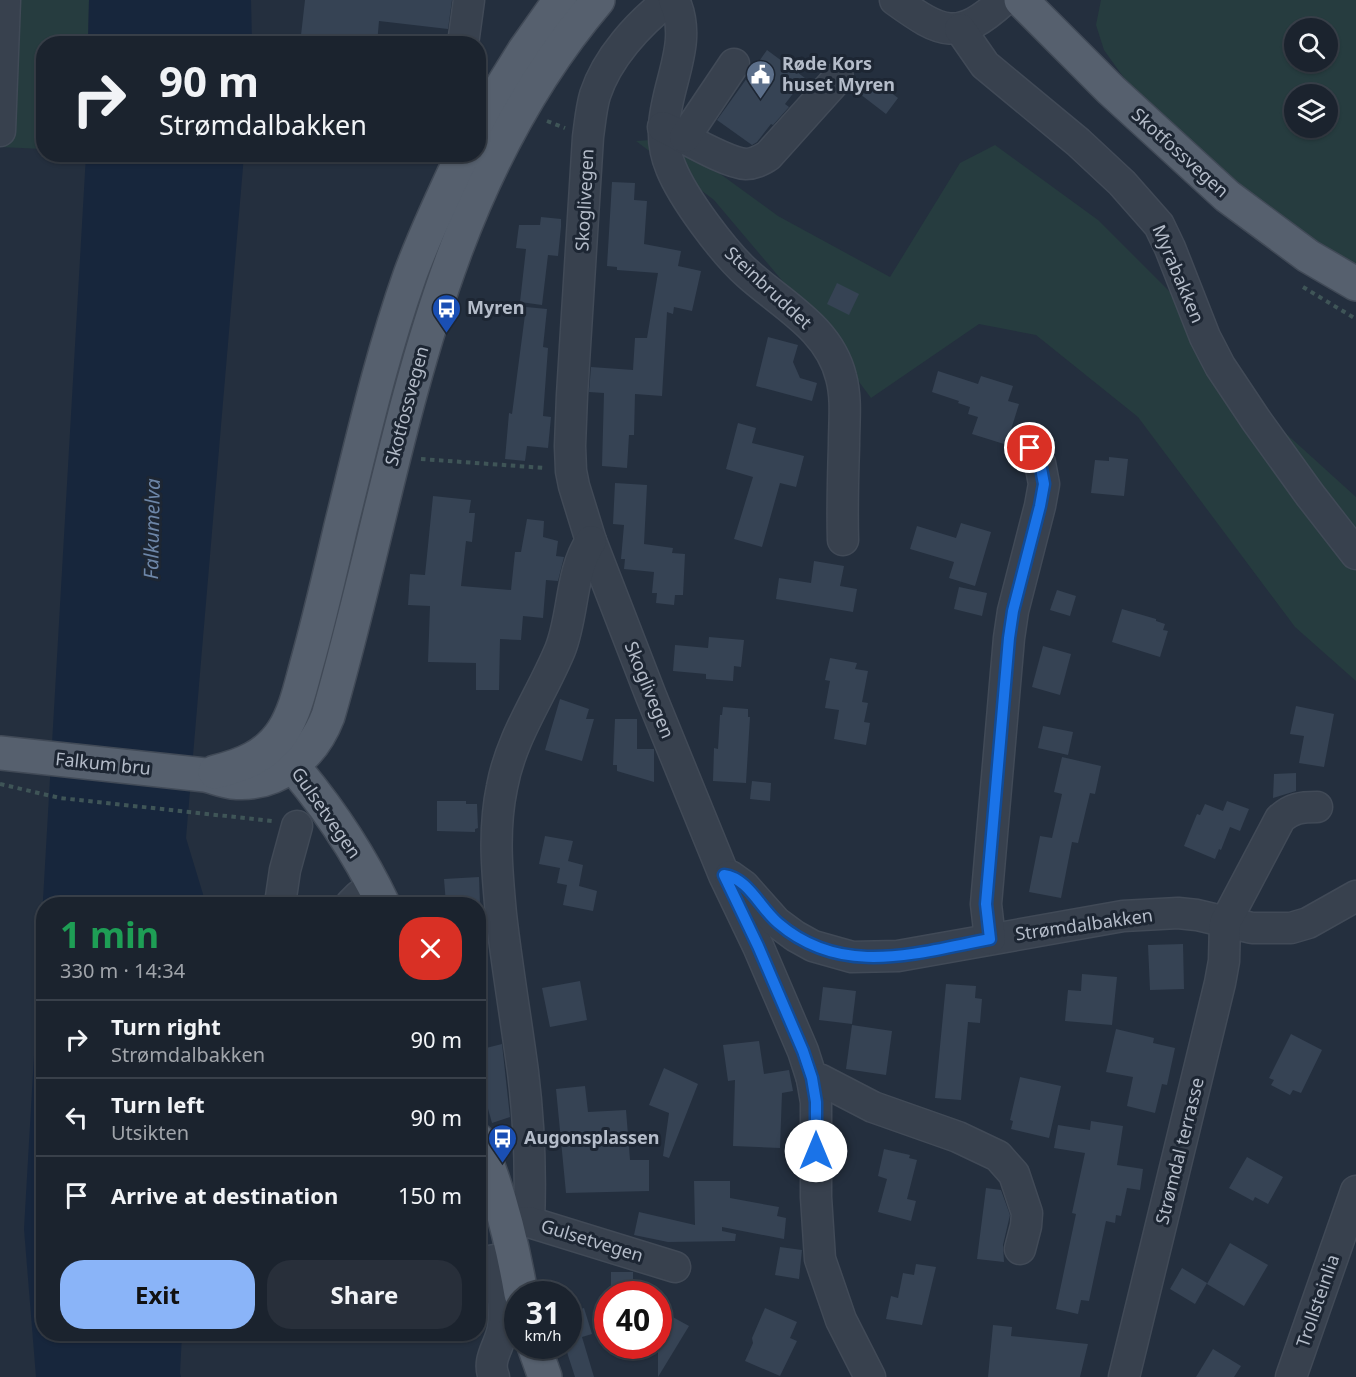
<!DOCTYPE html>
<meta charset="utf-8">
<style>
body{margin:0;font-family:"Noto Sans",sans-serif;background:#282f3a;color:#f1f3f6;height:100vh;display:flex;flex-direction:column;font-size:22px;white-space:nowrap}
*{box-sizing:border-box;margin:0}
p{font-size:20px;color:#a0a4aa}
.icon{flex:none;width:33px;height:33px;fill:none;stroke:currentColor;stroke-width:2;stroke-linecap:round;stroke-linejoin:round}
.map{position:relative;flex:1;overflow:hidden}
.panel{position:absolute;left:36px;top:897px;width:450px;height:444px;display:flex;flex-direction:column;background:#1b232e;border-radius:24px;box-shadow:0 2px 4px #0004,0 0 0 2px #39404a}
.panel>*{flex:none}
.guide{position:absolute;left:36px;top:36px;width:450px;height:126px;border-radius:24px;box-shadow:0 2px 4px #0004,0 0 0 2px #39404a;background:#1b232e;color:#f1f3f6;overflow:hidden}
.tools{position:absolute;left:1284px;top:18px;display:grid;gap:12px}
.tools a{display:grid;place-items:center;width:54px;height:54px;border-radius:50%;background:#1b232e;box-shadow:0 2px 4px #0004,0 0 0 2px #39404a;font-size:30px}
.speed{position:absolute;left:504px;top:1281px;display:flex;gap:12px;font-size:30px;font-weight:700;text-align:center}
.speed>*{display:grid;place-content:center;width:78px;height:78px;border-radius:50%;background:#1b232e;box-shadow:0 2px 4px #0004,0 0 0 2px #39404a;line-height:1}
.speed small{font-size:15px;font-weight:400}
.speed .limit{border:9px solid #d22;background:#fff;color:#111}
.pin{position:absolute;display:grid;place-items:center;width:51px;height:51px;color:#fff;margin:-26px;border:3px solid #fff;border-radius:50%;box-shadow:0 2px 6px #0007}
.me{position:absolute;width:66px;margin:-33px;rotate:0deg;stroke-linejoin:round;filter:drop-shadow(0 0 4px #0008)}
.turn{display:flex;align-items:center;gap:21px;height:126px;padding:0 24px;font-size:27px}
.turn .icon{width:78px;height:78px;stroke-width:2.5}
.turn b{display:block;font-size:42px;line-height:51px}
.round{display:grid;place-items:center;flex:none;width:63px;height:63px;border-radius:24px;background:#282f3a}
.head{display:flex;align-items:center;justify-content:space-between;height:102px;padding:0 24px}
h1{font-size:36px;font-weight:700;line-height:45px;color:#1e9e55}
.button{display:flex;gap:12px;margin-top:auto;padding:12px 24px}
.button a{flex:1;height:69px;border-radius:24px;background:#8ab4f8;color:#111;font-size:24px;font-weight:700;line-height:69px;text-align:center}
.button a+a{background:#282f3a;color:#f1f3f6}
ul{padding:0;list-style:none}
li{display:flex;align-items:center;gap:18px;height:78px;padding:0 24px;border-top:2px solid #39404a}
li div{flex:1}
li b{display:block;font-size:22px}
li em{font-style:normal}
.map>svg:first-child{display:block}
.green{fill:#263c3f;fill-rule:evenodd}
.water{fill:#17263c}
.building{fill:#364354}
.lines{fill:none;stroke-linecap:round;stroke-linejoin:round}
.minor-casing{stroke:#414a57;stroke-width:33}
.major-casing{stroke:#414a57;stroke-width:36}
.path{stroke:#3f5557;stroke-width:4;stroke-dasharray:4.5 4.5;stroke-linecap:butt}
.minor{stroke:#38414e;stroke-width:30}
.major{stroke:#56606e;stroke-width:33}
.route-casing{stroke:#114b97;stroke-width:15}
.route{stroke:#1a73e8;stroke-width:10}
.labels{text-anchor:middle;stroke-width:6;stroke-linejoin:round;paint-order:stroke}
.poi-label{font-size:18px;font-weight:bold;fill:#b4bcc9;stroke:#1d2633;text-anchor:start}
.street-label{font-size:18px;fill:#b4bcc9;stroke:#1d2633}
.water-label{font-size:20px;font-style:italic;fill:#6d86a8;stroke:#1d2633}
</style>
<div class="map">
<svg width="1356" height="1377" viewBox="0 0 1356 1377">
<rect width="100%" height="100%" fill="#242f3e"/>
<g class="green">
<polygon points="0,0 89,0 88,43 44,44 43,149 0,147"/>
<path d="M 1101,0 L 1356,0 L 1356,265 L 1282,219 L 1206,157 L 1129,85 L 1104,50 L 1096,25 ZM 1294,28 L 1328,28 L 1328,62 L 1294,62 ZM 1294,94 L 1328,94 L 1328,128 L 1294,128 Z"/>
<polygon points="665,139 675,141 778,216 890,277 960,163 995,145 1098,220 1188,310 1271,420 1356,497 1356,681 1295,627 1138,417 1036,335 979,324 871,398 796,297 714,200 636,141"/>
</g>
<g class="water">
<polygon points="89,0 251,0 252,43 88,43"/>
<polygon points="86,155 244,155 186,838 206,904 44,904 44,1334 182,1334 180,1373 181,1377 36,1377 24,1229"/>
</g>
<g class="building">
<polygon points="305,0 452,0 448,29 379,21 377,44 300,44"/>
<polygon points="767,50 805,78 785,104 789,107 773,125 771,124 757,142 752,145 717,120"/>
<polygon points="872,78 898,98 886,114 860,94"/>
<polygon points="612,182 635,183 634,200 647,201 644,244 681,251 678,266 701,271 692,311 674,307 673,314 667,312 662,396 635,394 634,435 629,435 627,468 602,466 604,393 589,392 591,367 633,370 635,338 647,338 658,273 617,270 617,267 607,266"/>
<polygon points="541,217 561,219 561,227 558,256 548,255 542,305 520,302 526,249 516,248 519,225 540,225"/>
<polygon points="837,283 859,294 849,315 827,304"/>
<polygon points="526,307 547,309 543,347 548,348 543,416 551,417 548,448 527,446 525,461 505,459 509,413 512,414"/>
<polygon points="768,337 798,345 793,362 800,378 817,383 812,401 756,386"/>
<polygon points="938,371 978,384 981,376 1013,386 1008,401 1019,404 1009,436 1007,435 1004,444 972,434 978,417 968,414 970,407 958,403 959,401 932,392"/>
<polygon points="738,423 756,428 752,443 804,456 796,487 780,483 762,547 734,539 753,477 726,469"/>
<polygon points="1109,457 1128,459 1124,496 1091,493 1095,460 1109,461"/>
<polygon points="615,483 647,485 644,544 673,548 672,553 685,554 683,595 675,595 674,605 656,603 657,593 652,593 654,572 624,569 625,559 621,559 624,525 613,524"/>
<polygon points="433,496 471,500 469,513 475,513 472,542 466,541 461,586 511,590 515,552 521,552 527,519 544,521 543,537 558,541 556,556 564,557 558,581 546,580 543,618 523,616 521,640 500,639 499,690 476,690 476,663 428,662 430,606 408,605 410,574 425,575"/>
<polygon points="961,523 991,532 975,586 949,578 954,562 910,549 917,526 956,538"/>
<polygon points="814,561 844,566 840,586 857,589 853,612 776,599 779,578 811,583"/>
<polygon points="959,587 987,593 982,616 954,609"/>
<polygon points="1057,590 1076,596 1070,616 1050,610"/>
<polygon points="1122,609 1156,619 1156,621 1165,624 1163,630 1168,631 1160,657 1112,642"/>
<polygon points="709,637 744,640 741,667 734,666 733,681 706,679 706,674 673,671 675,645 708,648"/>
<polygon points="1043,646 1071,654 1060,695 1032,687"/>
<polygon points="830,658 857,663 855,669 868,671 862,702 868,703 864,722 870,723 866,745 834,739 839,710 825,708 830,681 825,680"/>
<polygon points="560,699 589,709 586,719 594,719 582,761 545,750"/>
<polygon points="1296,706 1334,714 1324,767 1299,763 1304,736 1290,734"/>
<polygon points="723,707 748,709 748,717 750,717 746,783 713,781 714,748 718,749 720,715 722,715"/>
<polygon points="615,719 637,719 637,749 654,749 654,782 617,771 617,765 613,765"/>
<polygon points="1043,726 1073,732 1068,755 1038,748"/>
<polygon points="1062,757 1101,766 1095,794 1090,793 1078,843 1072,842 1061,898 1029,892 1040,836 1052,838 1062,794 1054,792"/>
<polygon points="1296,773 1296,791 1273,798 1274,774"/>
<polygon points="752,781 771,783 770,801 750,799"/>
<polygon points="437,801 466,801 466,804 477,804 478,828 475,829 475,832 437,831"/>
<polygon points="1227,801 1249,809 1240,831 1230,827 1221,850 1219,849 1215,859 1184,846 1197,814 1200,815 1205,804 1223,811"/>
<polygon points="545,836 573,841 568,861 583,865 579,886 597,891 593,911 563,905 567,885 557,883 560,868 539,864"/>
<polygon points="479,877 480,904 446,904 444,879"/>
<polygon points="1183,944 1184,989 1150,990 1148,945"/>
<polygon points="1082,974 1117,977 1112,1025 1065,1021 1068,990 1081,991"/>
<polygon points="580,981 587,1020 550,1027 542,988"/>
<polygon points="946,984 976,986 975,998 982,999 980,1023 968,1022 961,1100 935,1098"/>
<polygon points="823,987 856,991 852,1024 819,1020"/>
<polygon points="852,1025 892,1031 886,1075 846,1069"/>
<polygon points="1116,1029 1154,1038 1153,1043 1175,1048 1167,1085 1162,1084 1155,1113 1127,1106 1133,1077 1106,1072"/>
<polygon points="1291,1034 1322,1050 1301,1093 1293,1090 1290,1095 1271,1085 1274,1080 1269,1078"/>
<polygon points="759,1041 764,1074 789,1070 793,1091 782,1093 780,1148 733,1146 735,1080 728,1081 723,1045"/>
<polygon points="502,1044 510,1117 492,1123 478,1073 478,1050"/>
<polygon points="664,1068 698,1084 669,1158 663,1156 669,1113 649,1105"/>
<polygon points="1020,1077 1061,1086 1049,1138 1011,1129 1013,1121 1010,1120"/>
<polygon points="585,1086 588,1112 626,1110 630,1160 649,1160 649,1191 566,1193 556,1089"/>
<polygon points="1091,1121 1123,1126 1117,1165 1143,1169 1140,1190 1127,1188 1121,1216 1116,1215 1115,1223 1106,1221 1089,1301 1081,1300 1078,1314 1056,1309 1076,1214 1072,1213 1085,1153 1054,1148 1058,1125 1090,1130"/>
<polygon points="884,1149 910,1155 909,1158 917,1160 907,1199 916,1201 911,1221 878,1212 887,1179 878,1176"/>
<polygon points="1247,1157 1283,1177 1268,1204 1255,1197 1253,1201 1229,1188"/>
<polygon points="694,1181 730,1181 730,1198 779,1207 777,1216 786,1218 784,1239 722,1227 722,1231 736,1234 735,1241 668,1242 634,1235 639,1212 695,1225"/>
<polygon points="986,1188 1001,1190 1010,1215 1003,1245 1004,1262 977,1259"/>
<polygon points="1230,1243 1268,1265 1244,1306 1207,1284"/>
<polygon points="780,1247 802,1250 799,1279 775,1275"/>
<polygon points="916,1264 936,1267 922,1325 886,1319 891,1296 898,1298 903,1273 914,1275"/>
<polygon points="1182,1268 1207,1283 1195,1304 1170,1289"/>
<rect x="611" y="1272" width="22" height="21"/>
<polygon points="573,1307 574,1311 584,1308 592,1334 582,1337 594,1377 575,1377 565,1346 568,1346 568,1308"/>
<polygon points="765,1308 797,1322 790,1338 797,1341 780,1376 745,1361 753,1343 752,1338"/>
<polygon points="658,1309 689,1326 658,1377"/>
<polygon points="993,1325 1012,1327 1011,1336 1088,1344 1080,1377 988,1377"/>
<polygon points="1213,1349 1241,1366 1234,1377 1196,1377"/>
</g>
<g class="lines">
<defs>
<g id="minor">
<path d="M 669,0 C 638,24 607,58 595,95 C 591,109 590,123 588,137 L 572,395 L 570,446 L 571,471 L 574,486 L 591,541 L 651,696 L 724,875 L 758,946 L 803,1051 L 812,1079 L 816,1102 L 816,1197 L 820,1259 L 841,1320 L 870,1377"/>
<path d="M 674,0 C 700,55 645,107 671,168 C 683,198 724,253 748,274 C 782,305 829,328 841,377 C 847,399 844,422 844,445 C 843,476 842,508 843,540"/>
<path d="M 895,0 C 942,34 958,42 1004,0"/>
<polyline points="960,29 985,65 1078,142 1122,183 1159,225 1170,248 1205,337 1220,366 1256,420 1310,495 1356,554"/>
<polyline points="463,44 469,0"/>
<path d="M 663,127 C 682,136 726,163 746,164 C 755,164 761,160 768,156 L 838,78"/>
<polyline points="0,131 5,0"/>
<polyline points="685,137 734,64"/>
<polyline points="730,876 744,886 776,922 795,936 813,946 852,957 898,956 1123,916 1178,913 1197,915 1252,928 1291,928 1308,923 1356,896"/>
<polyline points="280,904 285,870 297,826"/>
<polyline points="351,904 359,896 374,886"/>
<polyline points="990,939 986,904 1009,638 1013,611 1040,506 1044,484 1040,463 1030,449"/>
<polyline points="812,1079 821,1080 873,1107 958,1137 998,1156 1014,1174 1027,1213 1026,1226 1020,1249"/>
<path d="M 529,1222 C 531,1172 529,1121 523,1072 C 516,1019 507,967 501,914 C 497,872 493,830 502,787 C 511,737 541,696 560,650 C 574,615 570,572 591,541"/>
<polyline points="510,1223 529,1222 675,1267"/>
<path d="M 478,1263 L 495,1260 C 501,1282 506,1305 503,1327 C 501,1345 486,1359 494,1377"/>
<path d="M 1124,1377 L 1220,983 L 1224,961 L 1225,923 L 1280,819 C 1292,808 1301,807 1317,807"/>
<polyline points="1291,1377 1356,1191"/>
</g>
<g id="major">
<polyline points="1021,0 1111,90 1227,196 1308,256 1356,284"/>
<polyline points="478,125 524,51 560,0"/>
<path d="M 279,750 C 321,797 356,847 383,904"/>
<path d="M 0,753 L 205,775 C 214,777 223,781 232,782 C 278,787 313,755 328,716 C 400,469 425,203 598,0"/>
<path d="M 215,772 C 241,766 267,756 283,731 C 295,712 300,689 306,667 C 319,621 330,573 341,526 C 362,442 381,357 410,275 C 425,234 444,194 463,154"/>
<path d="M 478,1140 C 499,1190 512,1241 521,1294"/>
<polyline points="534,1346 545,1377"/>
</g>
</defs>
<use href="#minor" class="minor-casing"/>
<use href="#major" class="major-casing"/>
<g class="path">
<polyline points="547,121 565,128"/>
<polyline points="1303,287 1356,319"/>
<polyline points="421,459 545,468"/>
<polyline points="0,784 60,798 272,821"/>
</g>
<use href="#minor" class="minor"/>
<use href="#major" class="major"/>
</g>
<g class="lines">
<defs>
<path id="route" d="M 816,1151 L 816,1102 L 812,1078 L 803,1051 L 758,946 L 724,875 C 748,878 760,908 778,923 C 842,978 916,953 990,939 L 986,904 L 1009,638 L 1013,611 L 1040,506 L 1044,484 L 1040,463 L 1030,448"/>
</defs>
<use href="#route" class="route-casing"/>
<use href="#route" class="route"/>
</g>
<defs>
<symbol id="civic-pin" viewBox="-11 -11 22 30"><path d="M0 17L-7.5 6A9.5 9.5 0 1 1 7.5 6Z" fill="#5c6f8a" stroke="#1d2633"/><path d="M-.6-6.5H3V-4.5H.6V-3L4-1V1h2V6H-6V1h2V-1L-.6-3ZM-1.2 2.5V6h2.4V2.5Z" fill="#fff"/></symbol>
<symbol id="bus-pin" viewBox="-11 -11 22 30"><path d="M0 17L-7.5 6A9.5 9.5 0 1 1 7.5 6Z" fill="#1a4fb4" stroke="#1d2633"/><path d="M-5-6H5V4H4V6H2V4H-2V6H-4V4H-5ZM-3.5-4V0h7V-4ZM-3.5 1.2v1.5H-2V1.2ZM2 1.2v1.5H3.5V1.2Z" fill="#fff"/></symbol>
</defs>
<g fill-rule="evenodd">
<use href="#civic-pin" x="744" y="58" width="33" height="45"/>
<use href="#bus-pin" x="430" y="292" width="33" height="45"/>
<use href="#bus-pin" x="486" y="1122" width="33" height="45"/>
</g>
<g class="labels">
<g class="poi-label">
<text x="782" y="70">Røde Kors<tspan x="782" dy="21">huset Myren</tspan></text>
<text x="467" y="314">Myren</text>
<text x="524" y="1144">Augonsplassen</text>
</g>
<g class="street-label">
<text transform="translate(1180 153) rotate(42)" y="6">Skotfossvegen</text>
<text transform="translate(585 200) rotate(-87)" y="6">Skoglivegen</text>
<text transform="translate(1178 274) rotate(67)" y="6">Myrabakken</text>
<text transform="translate(768 288) rotate(43)" y="6">Steinbruddet</text>
<text transform="translate(407 406) rotate(-75)" y="6">Skotfossvegen</text>
<text transform="translate(649 690) rotate(68)" y="6">Skoglivegen</text>
<text transform="translate(103 764) rotate(6)" y="6">Falkum bru</text>
<text transform="translate(326 813) rotate(55)" y="6">Gulsetvegen</text>
<text transform="translate(1084 925) rotate(-8)" y="6">Strømdalbakken</text>
<text transform="translate(1180 1151) rotate(-76)" y="6">Strømdal terrasse</text>
<text transform="translate(592 1241) rotate(17)" y="6">Gulsetvegen</text>
<text transform="translate(1318 1301) rotate(-71)" y="6">Trollsteinlia</text>
</g>
<g class="water-label">
<text transform="translate(152 529) rotate(-89)" y="7">Falkumelva</text>
</g>
</g>
</svg>
<div class="tools">
<a><svg class="icon" aria-label="search" viewBox="0 0 24 24"><circle cx="10" cy="10" r="6"/><path d="M15 15l6 6"/></svg></a>
<a><svg class="icon" aria-label="layers" viewBox="0 0 24 24"><path d="M12 4l9 5-9 5-9-5zM3 14l9 5 9-5"/></svg></a>
</div>
<div class="speed"><div>31<small>km/h</small></div><div class="limit">40</div></div>
<div class="pin" style="left:1030px;top:448px;background:#d93025"><svg class="icon" aria-label="arrive" viewBox="0 0 24 24"><path d="M6 21V4h12l-3 4 3 4H6"/></svg></div>
<svg class="me" style="left:816px;top:1151px" viewBox="-20 -20 40 40"><circle r="19" fill="#fff"/><path d="M0-13L10 11 0 6-10 11z" fill="#1a73e8"/></svg>
<div class="guide">
<div class="turn"><svg class="icon" aria-label="right" viewBox="0 0 24 24"><path d="M7 20v-9h11M14 6l5 5-5 5"/></svg><div><b>90 m</b>Strømdalbakken</div></div>
</div>
<section class="panel">
<div class="head"><div><h1>1 min</h1><p>330 m · 14:34</p></div><a class="round" style="background:#d93025;color:#fff"><svg class="icon" aria-label="close" viewBox="0 0 24 24"><path d="M6 6l12 12M18 6L6 18"/></svg></a></div>
<ul>
<li><svg class="icon" aria-label="right" viewBox="0 0 24 24"><path d="M7 20v-9h11M14 6l5 5-5 5"/></svg><div><b>Turn right</b><p>Strømdalbakken</p></div><em>90 m</em></li>
<li><svg class="icon" aria-label="left" viewBox="0 0 24 24"><path d="M17 20v-9H6M10 6l-5 5 5 5"/></svg><div><b>Turn left</b><p>Utsikten</p></div><em>90 m</em></li>
<li><svg class="icon" aria-label="arrive" viewBox="0 0 24 24"><path d="M6 21V4h12l-3 4 3 4H6"/></svg><div><b>Arrive at destination</b></div><em>150 m</em></li>
</ul>
<div class="button"><a>Exit</a><a>Share</a></div>
</section>
</div>
